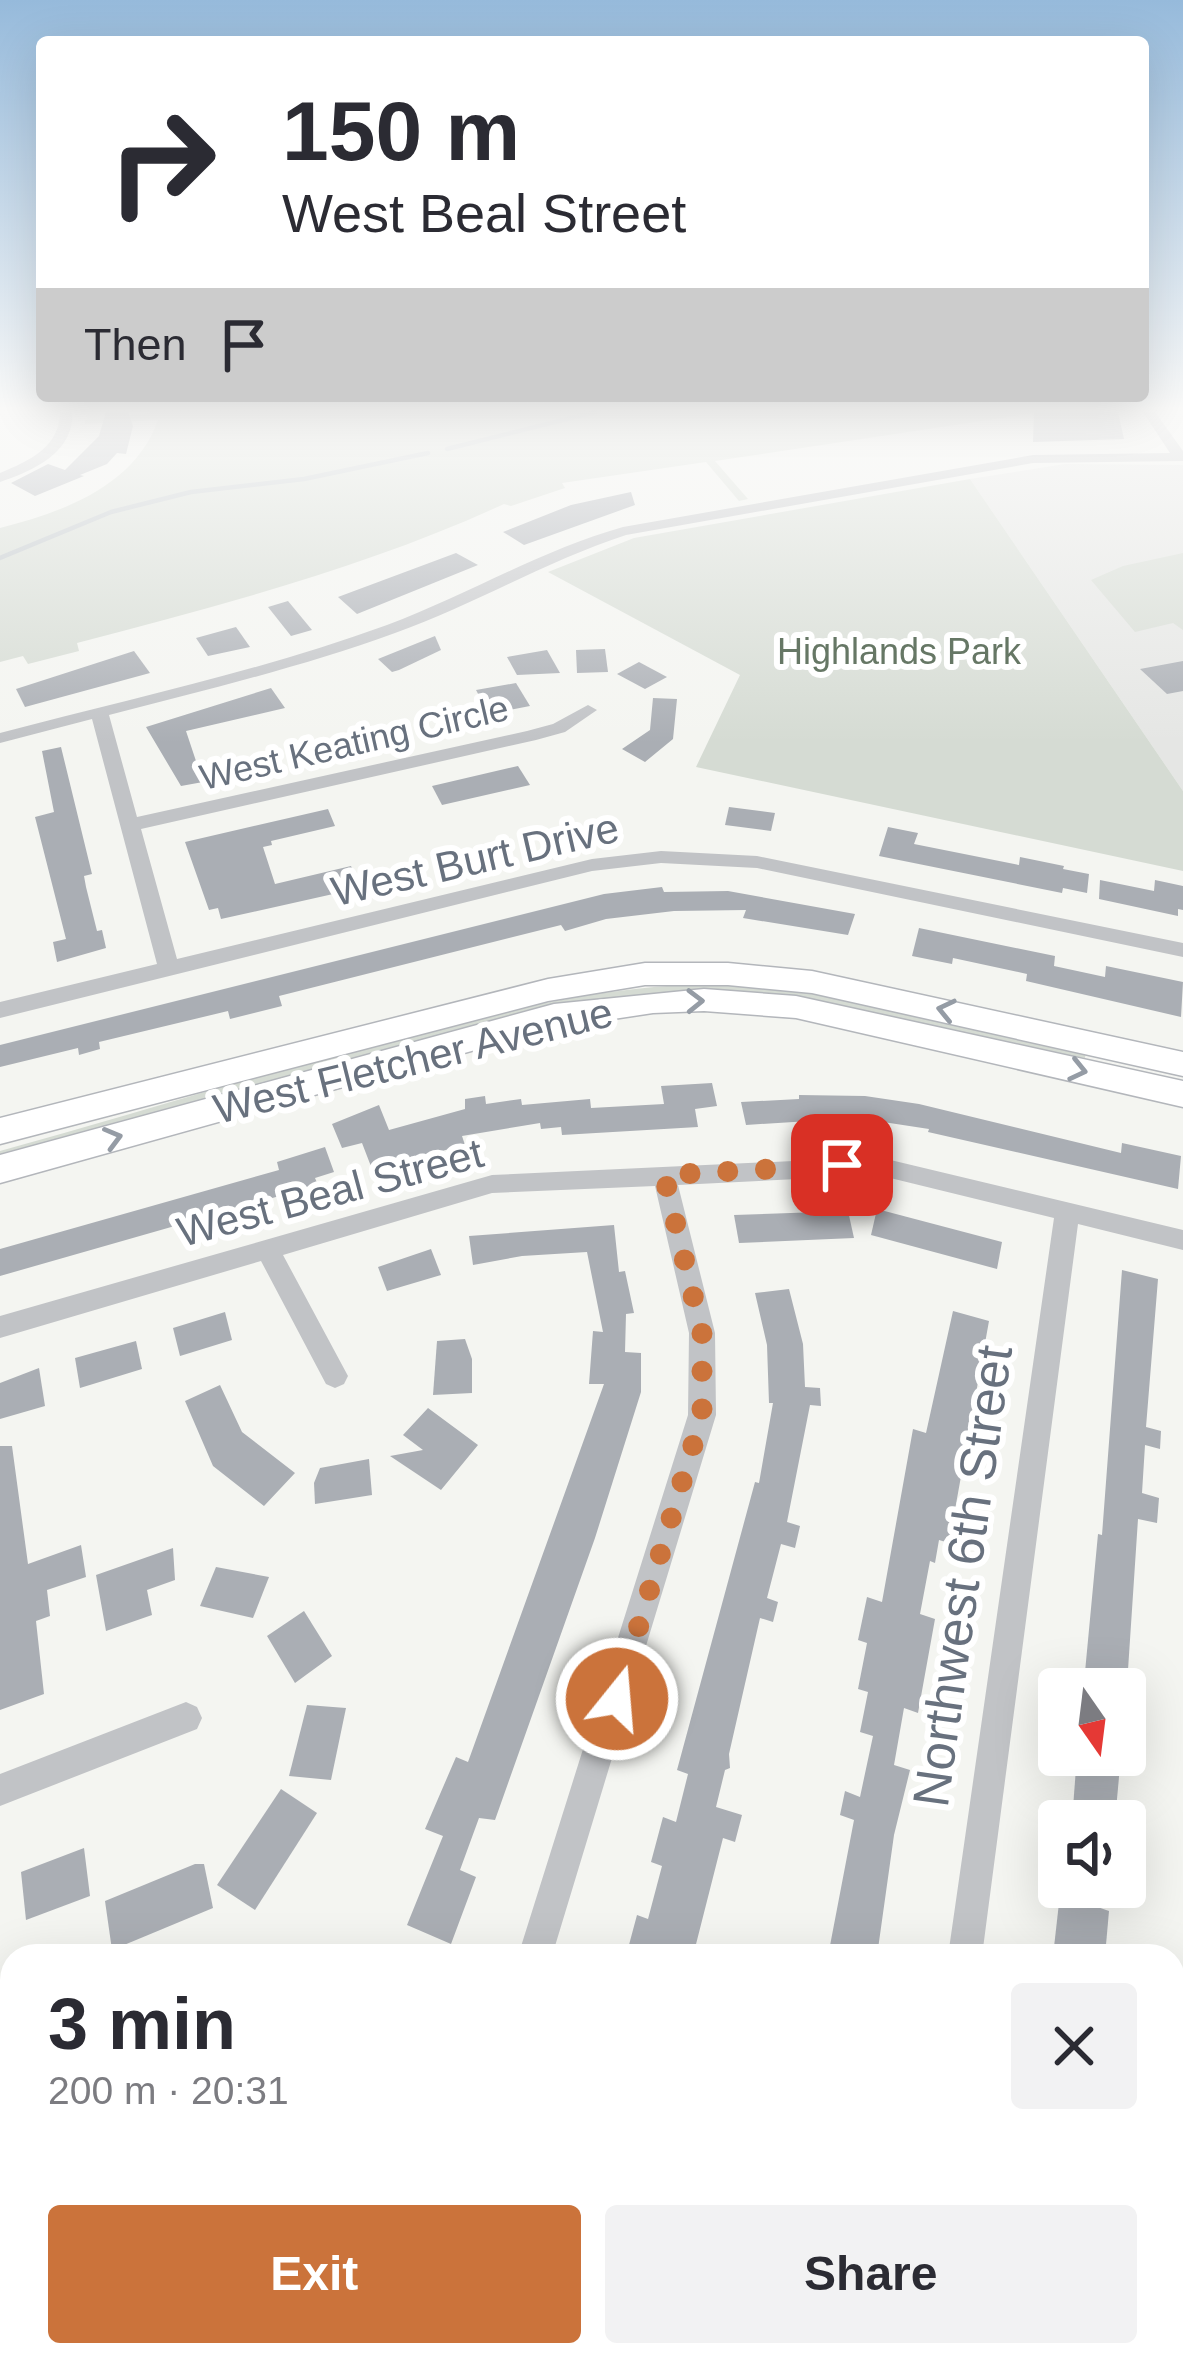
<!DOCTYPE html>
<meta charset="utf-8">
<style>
body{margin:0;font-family:Arial,sans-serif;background:#f2f2f3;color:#2b2b33;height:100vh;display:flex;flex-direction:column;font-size:45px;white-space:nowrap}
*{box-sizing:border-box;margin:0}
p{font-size:39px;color:#7c7c81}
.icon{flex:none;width:66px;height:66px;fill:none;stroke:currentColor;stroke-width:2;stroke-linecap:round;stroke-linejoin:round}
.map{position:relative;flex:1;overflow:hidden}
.sheet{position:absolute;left:0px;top:1944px;width:1185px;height:423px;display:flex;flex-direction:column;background:#fff;border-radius:36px 36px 0 0;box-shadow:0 12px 48px #0002}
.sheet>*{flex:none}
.top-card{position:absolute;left:36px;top:36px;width:1113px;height:366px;border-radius:12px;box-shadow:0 12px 48px #0002;background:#fff;color:#2b2b33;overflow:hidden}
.needle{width:78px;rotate:166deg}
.fabs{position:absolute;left:1038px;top:1668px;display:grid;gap:24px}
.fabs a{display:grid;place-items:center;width:108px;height:108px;border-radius:12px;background:#fff;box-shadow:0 12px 48px #0002;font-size:60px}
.pin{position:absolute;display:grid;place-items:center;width:102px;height:102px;color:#fff;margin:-51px;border-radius:24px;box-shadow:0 6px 18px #0006}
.me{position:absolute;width:132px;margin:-66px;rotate:17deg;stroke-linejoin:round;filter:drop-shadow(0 0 9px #0008)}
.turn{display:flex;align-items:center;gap:42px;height:252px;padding:0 48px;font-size:54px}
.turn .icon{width:156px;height:156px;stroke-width:2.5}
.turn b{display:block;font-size:84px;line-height:102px}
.then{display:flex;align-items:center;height:114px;padding:0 48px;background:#0003;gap:24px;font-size:45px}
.round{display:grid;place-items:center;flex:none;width:126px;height:126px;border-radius:12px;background:#f2f2f3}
.headline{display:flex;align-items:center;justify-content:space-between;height:204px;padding:0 48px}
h1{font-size:72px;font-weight:800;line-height:90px}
.cta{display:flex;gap:24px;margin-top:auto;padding:24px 48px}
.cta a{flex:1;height:138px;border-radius:12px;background:#cb733b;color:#fff;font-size:48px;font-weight:800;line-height:138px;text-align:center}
.cta a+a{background:#f2f2f3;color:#2b2b33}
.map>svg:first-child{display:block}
.built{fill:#e5e6e4}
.green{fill:#d5dbd3}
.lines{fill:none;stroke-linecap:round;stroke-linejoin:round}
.stream{stroke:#bbc2c7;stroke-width:4.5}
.building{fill:#aaaeb4}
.secondary-casing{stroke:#b3b6bb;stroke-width:3}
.street{fill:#c1c3c6;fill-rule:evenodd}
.secondary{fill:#fff;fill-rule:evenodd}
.oneway{stroke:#959ca5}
.route{stroke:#cb733b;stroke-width:21;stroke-dasharray:0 37.8}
.labels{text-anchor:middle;stroke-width:12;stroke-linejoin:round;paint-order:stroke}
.far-park-label{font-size:36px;fill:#667765;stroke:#fff}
.far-street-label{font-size:36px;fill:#68717e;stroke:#fff}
.street-label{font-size:42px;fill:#68717e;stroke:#fff}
.near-street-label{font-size:51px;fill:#68717e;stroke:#fff}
</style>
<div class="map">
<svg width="1183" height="2366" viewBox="0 0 1183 2366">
<rect width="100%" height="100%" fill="#f4f5f1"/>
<polygon class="built" points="1065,464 1183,465 1183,791 970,479"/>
<g class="green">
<path d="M 157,412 L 1041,412 L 715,461 L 748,499 L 739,501 L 706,462 L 562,483 L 565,488 L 511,506 L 504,504 C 367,567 222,605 77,643 L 79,651 L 28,664 L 23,656 L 0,662 L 0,528 C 63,512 135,486 158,420 L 85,424 L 85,420 Z"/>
<polygon points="970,479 1183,791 1183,871 696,767 740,675 548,572 634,538"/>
<polygon points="1183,553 1183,630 1173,623 1135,632 1091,580 1123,566"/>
<path d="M 727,983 L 819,993 L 1086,1051 L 1085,1058 L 680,992 L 576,1003 L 0,1160 L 0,1151 C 129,1116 256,1075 386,1041 C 502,1010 606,985 727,983 Z"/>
</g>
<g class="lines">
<g class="stream">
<polyline points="447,449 595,412"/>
<polyline points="0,558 111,512 191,492 304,479 428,453"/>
</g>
</g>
<g class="building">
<polygon points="106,412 128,412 133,426 126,454 117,453 107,464 80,475 84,476 35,496 11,483 48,464 65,470 99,436"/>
<polygon points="1034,412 1118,412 1124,439 1033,442"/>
<polygon points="631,492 635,505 524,545 503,532 571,505"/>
<polygon points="456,553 478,565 357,614 338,597"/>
<polygon points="288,601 312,630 291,636 268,607"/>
<polygon points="236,627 250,647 208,656 196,638"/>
<polygon points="435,636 441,650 399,670 392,672 378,659"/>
<polygon points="605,649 608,672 577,673 576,650"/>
<polygon points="547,650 560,673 517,675 507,657"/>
<polygon points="134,651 150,673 25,707 16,689"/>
<polygon points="1183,661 1183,691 1167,694 1140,669"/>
<polygon points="639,662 667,677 645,689 617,674"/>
<polygon points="516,683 530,706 489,714 476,690"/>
<polygon points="271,688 285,708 186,731 203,782 181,786 146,727"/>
<polygon points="653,698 677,699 673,739 645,762 622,749 650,730"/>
<polygon points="61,747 92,874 84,876 86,887 97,931 102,930 106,948 57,962 53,942 66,939 35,817 54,812 42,751"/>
<polygon points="518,766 530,785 442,805 432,786"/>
<polygon points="729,807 775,813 771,831 725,825"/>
<polygon points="328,809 335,826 271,841 272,845 263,847 275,884 351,866 360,888 221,919 218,908 209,910 185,842"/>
<polygon points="888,827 918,833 914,844 1019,865 1020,857 1064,866 1063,869 1089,874 1087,893 1063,888 1062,893 879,856"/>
<polygon points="1100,880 1154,891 1155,880 1183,886 1183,910 1178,909 1178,916 1099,899"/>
<polygon points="662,887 664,892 728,891 855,914 848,935 743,918 746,910 674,911 606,919 565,931 561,925 279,996 282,1006 230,1019 228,1011 99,1042 100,1049 79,1055 78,1048 0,1067 0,1045 604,894"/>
<polygon points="919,928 1055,956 1054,966 1105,977 1106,966 1183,982 1181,1017 1026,981 1027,974 953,958 952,964 912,956"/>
<polygon points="712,1083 717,1106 695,1109 698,1127 562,1135 561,1127 541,1129 540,1123 462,1136 465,1145 372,1169 362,1143 342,1148 332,1124 379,1105 389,1130 465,1109 465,1099 485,1096 486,1104 521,1099 522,1105 590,1099 591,1108 664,1104 661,1086"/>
<polygon points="799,1095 865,1096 919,1104 1121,1153 1122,1143 1181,1156 1178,1189 928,1132 929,1129 857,1118 746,1125 741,1102 799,1099"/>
<polygon points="325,1147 334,1172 315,1178 318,1185 0,1276 0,1249 279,1170 277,1162"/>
<polygon points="877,1209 1002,1242 997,1269 871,1235"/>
<polygon points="848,1211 854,1238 739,1243 734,1215"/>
<polygon points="614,1225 619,1272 625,1271 634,1313 626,1314 625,1352 641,1353 641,1392 595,1538 495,1820 479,1818 460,1870 476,1877 451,1944 407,1925 443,1836 425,1829 456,1757 468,1762 604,1384 589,1384 593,1331 603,1332 587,1252 522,1256 473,1265 469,1236"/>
<polygon points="431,1249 441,1275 387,1291 378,1267"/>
<polygon points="1122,1270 1158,1279 1146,1427 1161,1431 1160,1449 1145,1445 1142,1493 1159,1498 1157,1523 1138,1519 1127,1685 1085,1672 1098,1534 1102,1535"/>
<polygon points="789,1289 803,1344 805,1387 820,1388 821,1406 810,1405 787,1522 800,1526 795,1548 781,1544 767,1598 778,1602 773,1622 760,1618 729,1754 730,1768 725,1770 716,1807 742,1815 735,1842 723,1838 693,1956 626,1956 637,1915 648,1919 662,1866 651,1862 663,1817 676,1822 688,1774 677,1770 755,1482 759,1483 773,1403 769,1403 767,1345 755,1293"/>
<polygon points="953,1311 989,1321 949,1543 939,1540 935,1563 930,1561 920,1614 935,1619 918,1713 904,1708 894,1765 910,1770 894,1835 877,1956 828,1956 854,1820 840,1815 845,1791 860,1797 873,1736 860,1732 868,1692 858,1689 867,1643 858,1640 867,1597 882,1602 913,1429 926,1433"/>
<polygon points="225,1312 232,1340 180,1356 173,1328"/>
<polygon points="465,1339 472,1359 472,1393 433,1395 437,1341"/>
<polygon points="136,1341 142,1369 80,1388 75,1358"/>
<polygon points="39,1368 45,1406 0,1419 0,1383"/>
<polygon points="220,1385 242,1432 295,1473 264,1506 213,1466 185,1401"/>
<polygon points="428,1408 478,1445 441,1490 390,1456 423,1450 403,1435"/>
<polygon points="0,1446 12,1446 28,1564 81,1545 86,1577 47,1590 50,1616 36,1621 44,1694 0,1710"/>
<polygon points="369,1459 372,1495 315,1504 314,1483 320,1468"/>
<polygon points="173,1548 175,1580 147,1590 152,1615 106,1631 96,1575"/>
<polygon points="216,1567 269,1577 253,1618 200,1606"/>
<polygon points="304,1611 332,1656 295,1683 267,1636"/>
<polygon points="307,1705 346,1708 331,1780 289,1776"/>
<polygon points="1077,1755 1121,1755 1115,1821 1072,1821"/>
<polygon points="281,1789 317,1813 255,1910 217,1885"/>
<polygon points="84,1848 90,1896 26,1920 21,1872"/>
<polygon points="195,1864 204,1864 213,1908 112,1950 105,1901"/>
<polygon points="1060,1894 1109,1911 1105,1956 1053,1956"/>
</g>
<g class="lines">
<defs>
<g id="secondary">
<polygon points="645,963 728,963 812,971 1183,1052 1183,1076 812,993 728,985 645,985 548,1001 0,1144 0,1118 548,979"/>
<polygon points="704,989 796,996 1183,1081 1183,1107 796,1018 704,1011 653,1013 554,1028 0,1183 0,1155 554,1004"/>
</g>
</defs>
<use href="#secondary" class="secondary-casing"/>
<g class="street">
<path d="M 60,412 L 72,412 C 75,452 33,471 0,482 L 0,473 C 29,461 60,447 60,412 Z"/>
<path d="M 1143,412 L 1155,412 L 1183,451 L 1183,461 L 1033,463 L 626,535 C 546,561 474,605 395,633 C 302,667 205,690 109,715 L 137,817 L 527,731 L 553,724 L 588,705 L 597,710 L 565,732 L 536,740 L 141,829 L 177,959 L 592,859 L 661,851 L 757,856 L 1183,943 L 1183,957 L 757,868 L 661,863 L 592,871 L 0,1018 L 0,1002 L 157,964 L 92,719 L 0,743 L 0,733 C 129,699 261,671 387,625 C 467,595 541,550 623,527 L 1033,455 L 1170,453 Z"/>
<polygon points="878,1157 1183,1230 1183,1250 1078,1224 982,1956 948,1956 1054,1218 878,1175 678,1185 715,1333 716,1415 552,1956 518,1956 688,1415 689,1333 655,1186 492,1193 283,1255 348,1376 344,1384 335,1388 326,1384 261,1261 0,1338 0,1316 492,1175"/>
<polygon points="186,1702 197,1707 202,1718 197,1729 0,1806 0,1774"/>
<polygon points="12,2246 12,2286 0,2289 0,2249"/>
<polygon points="1173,2342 1183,2344 1183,2366 1116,2366 1112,2355 1173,2355"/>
<polygon points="890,2355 930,2355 929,2366 889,2366"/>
</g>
<use href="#secondary" class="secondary"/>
</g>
<defs><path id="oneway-chevron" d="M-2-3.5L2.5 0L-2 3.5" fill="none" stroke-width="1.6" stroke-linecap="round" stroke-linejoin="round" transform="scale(3)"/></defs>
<g class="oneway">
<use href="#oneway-chevron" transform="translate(695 1001) rotate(-1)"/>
<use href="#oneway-chevron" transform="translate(946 1010) rotate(-167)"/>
<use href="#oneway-chevron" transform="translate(1078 1070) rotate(13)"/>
<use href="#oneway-chevron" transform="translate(113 1138) rotate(-15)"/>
</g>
<linearGradient id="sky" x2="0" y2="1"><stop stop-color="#96badb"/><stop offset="0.55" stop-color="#fafaf9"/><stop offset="1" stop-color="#fafaf9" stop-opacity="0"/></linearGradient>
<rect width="1183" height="743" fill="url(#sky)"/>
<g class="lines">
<polyline class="route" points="617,1699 702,1415 702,1333 664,1175 842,1165"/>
</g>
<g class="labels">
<g class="far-park-label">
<text x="899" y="664">Highlands Park</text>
</g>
<g class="far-street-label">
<text transform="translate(354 742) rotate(-13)" y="13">West Keating Circle</text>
</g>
<g class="street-label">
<text transform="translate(475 859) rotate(-13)" y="15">West Burt Drive</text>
<text transform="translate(413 1060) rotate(-14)" y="15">West Fletcher Avenue</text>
<text transform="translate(330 1192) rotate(-15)" y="15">West Beal Street</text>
</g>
<g class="near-street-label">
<text transform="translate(962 1576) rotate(-82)" y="18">Northwest 6th Street</text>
</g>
</g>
</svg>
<div class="fabs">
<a><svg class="needle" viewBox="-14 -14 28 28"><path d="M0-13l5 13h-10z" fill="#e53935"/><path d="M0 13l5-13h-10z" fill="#7c7c81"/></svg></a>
<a><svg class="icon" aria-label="sound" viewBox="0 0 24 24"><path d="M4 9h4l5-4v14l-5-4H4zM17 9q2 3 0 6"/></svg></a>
</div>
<div class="pin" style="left:842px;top:1165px;background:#d93025"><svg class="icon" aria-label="arrive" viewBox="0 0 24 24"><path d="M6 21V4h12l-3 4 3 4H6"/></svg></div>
<svg class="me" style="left:617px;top:1699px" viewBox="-20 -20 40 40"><circle r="17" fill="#cb733b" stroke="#fff" stroke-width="3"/><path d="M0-11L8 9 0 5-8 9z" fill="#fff"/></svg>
<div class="top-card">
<div class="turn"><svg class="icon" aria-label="right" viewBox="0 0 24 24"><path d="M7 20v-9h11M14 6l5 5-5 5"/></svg><div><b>150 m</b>West Beal Street</div></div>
<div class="then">Then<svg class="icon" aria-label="arrive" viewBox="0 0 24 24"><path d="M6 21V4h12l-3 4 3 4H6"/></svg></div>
</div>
<section class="sheet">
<div class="headline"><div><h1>3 min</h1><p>200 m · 20:31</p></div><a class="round"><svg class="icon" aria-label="close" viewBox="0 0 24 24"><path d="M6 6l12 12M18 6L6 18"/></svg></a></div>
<div class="cta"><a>Exit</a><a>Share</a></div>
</section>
</div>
